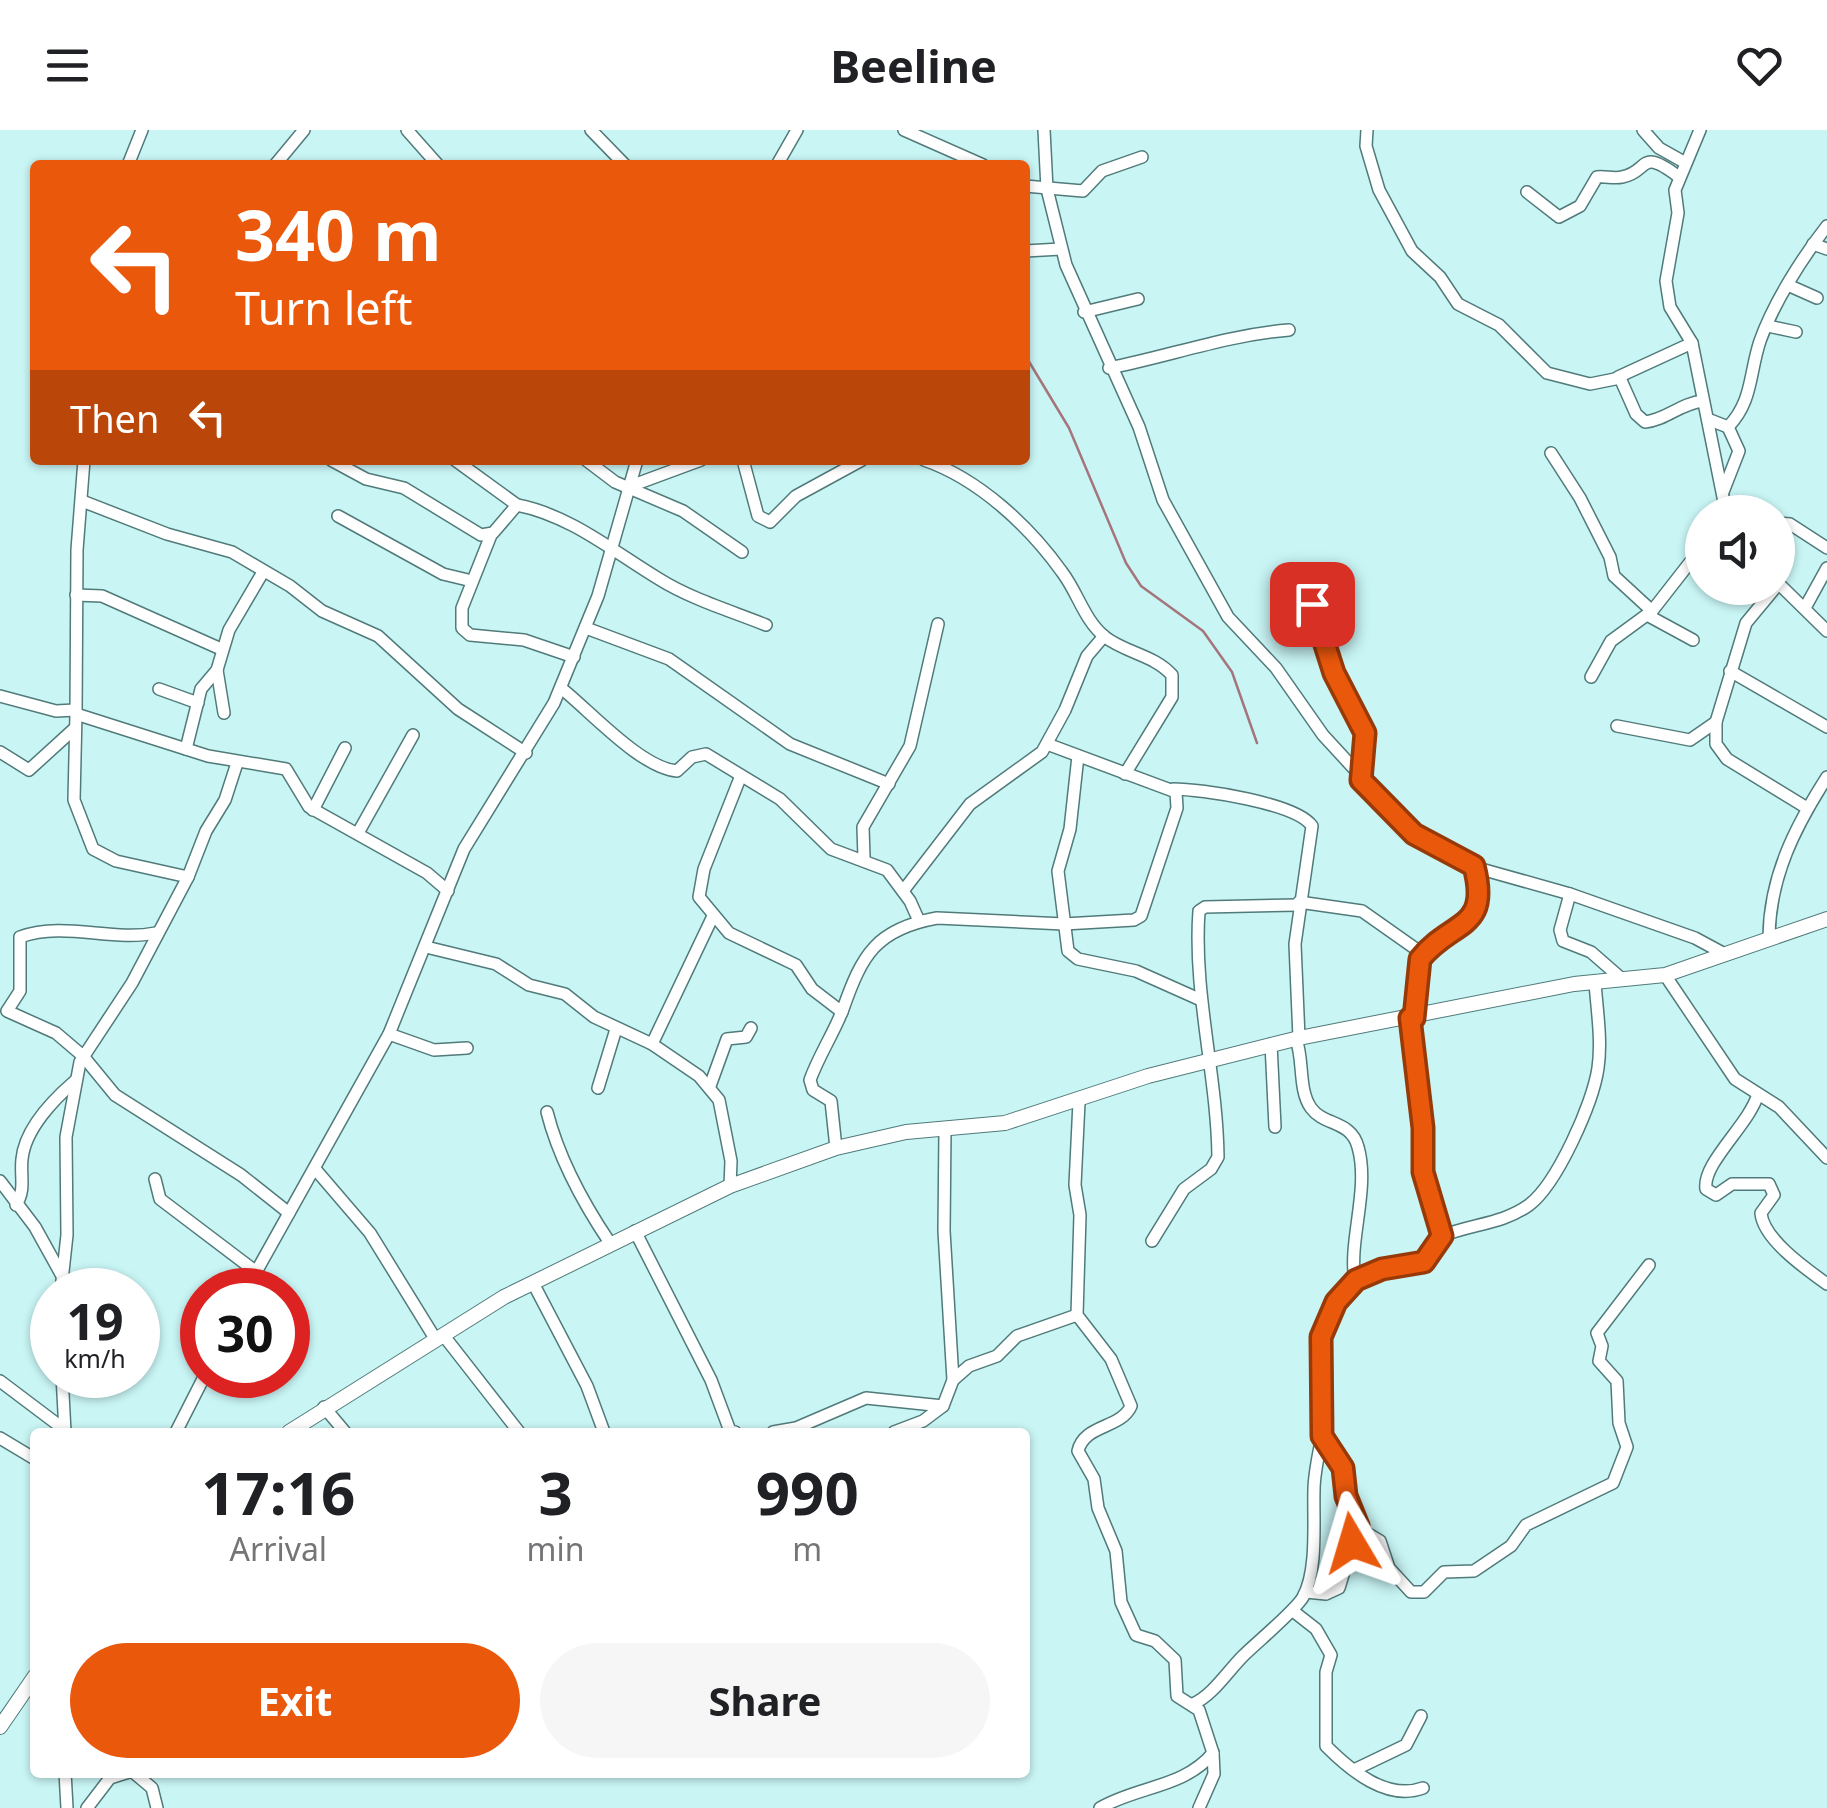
<!DOCTYPE html>
<style>
body{margin:0;font-family:"Noto Sans",sans-serif;background:#f6f6f6;color:#202124;height:100vh;display:flex;flex-direction:column;font-size:38px;white-space:nowrap}
*{box-sizing:border-box;margin:0}
p{font-size:32px;color:#757577}
.icon{flex:none;width:55px;height:55px;fill:none;stroke:currentColor;stroke-width:2;stroke-linecap:round;stroke-linejoin:round}
.map{position:relative;flex:1;overflow:hidden}
.panel{position:absolute;left:30px;top:1298px;width:1000px;height:350px;display:flex;flex-direction:column;background:#fff;border-radius:10px;box-shadow:0 2px 8px #0004}
.panel>*{flex:none}
.guide{position:absolute;left:30px;top:30px;width:1000px;height:305px;border-radius:10px;box-shadow:0 2px 8px #0004;background:#ea580c;color:#fff;overflow:hidden}
.controls{position:absolute;left:1685px;top:365px;display:grid;gap:20px}
.controls a{display:grid;place-items:center;width:110px;height:110px;border-radius:50%;background:#fff;box-shadow:0 2px 8px #0004;font-size:50px}
.speed{position:absolute;left:30px;top:1138px;display:flex;gap:20px;font-size:50px;font-weight:700;text-align:center}
.speed>*{display:grid;place-content:center;width:130px;height:130px;border-radius:50%;background:#fff;box-shadow:0 2px 8px #0004;line-height:1}
.speed small{font-size:25px;font-weight:400}
.speed .limit{border:15px solid #d22;background:#fff;color:#111}
.pin{position:absolute;display:grid;place-items:center;width:85px;height:85px;color:#fff;margin:-42px;border-radius:20px;box-shadow:0 5px 15px #0006}
.me{position:absolute;width:110px;margin:-55px;rotate:353deg;stroke-linejoin:round;filter:drop-shadow(0 0 8px #0008)}
.turn{display:flex;align-items:center;gap:35px;height:210px;padding:0 40px;font-size:45px}
.turn .icon{width:130px;height:130px;stroke-width:2.5}
.turn b{display:block;font-size:70px;line-height:85px}
.then{display:flex;align-items:center;height:95px;padding:0 40px;background:#0003;gap:20px;font-size:38px}
.eta{display:flex;justify-content:space-evenly;align-items:center;height:170px;text-align:center}
.eta b{font-size:60px;font-weight:700;line-height:70px}
.cta{display:flex;gap:20px;margin-top:auto;padding:20px 40px}
.cta a{flex:1;height:115px;border-radius:60px;background:#ea580c;color:#fff;font-size:40px;font-weight:700;line-height:115px;text-align:center}
.cta a+a{background:#f6f6f6;color:#202124}
header{display:flex;justify-content:space-between;align-items:center;height:130px;padding:0 40px;background:#fff;font-size:45px;font-weight:700}
.map>svg:first-child{display:block}
.lines{fill:none;stroke-linecap:round;stroke-linejoin:round}
.stream{stroke:#a4767c;stroke-width:2.5}
.minor-casing{stroke:#517a7a;stroke-width:14}
.major-casing{stroke:#517a7a;stroke-width:16}
.minor{stroke:#fff;stroke-width:11}
.major{stroke:#fff;stroke-width:14}
.route-casing{stroke:#983908;stroke-width:25}
.route{stroke:#ea580c;stroke-width:18}
</style>
<header><svg class="icon" aria-label="menu" viewBox="0 0 24 24"><path d="M4 6h16M4 12h16M4 18h16"/></svg>Beeline<svg class="icon" aria-label="heart" viewBox="0 0 24 24"><path d="M12 20l-8-8c-3-5 5-10 8-4 3-6 11-1 8 4z"/></svg></header>
<div class="map">
<svg width="1827" height="1678" viewBox="0 0 1827 1678">
<rect width="100%" height="100%" fill="#c9f5f5"/>
<g class="lines">
<polyline class="stream" points="1025,225 1069,298 1126,433 1141,456 1203,501 1232,542 1257,613"/>
<defs>
<g id="minor">
<polyline points="407,0 438,35"/>
<polyline points="591,0 625,35"/>
<polyline points="904,0 983,35"/>
<polyline points="1044,0 1047,59 1066,135 1139,297 1163,370 1228,487 1276,538 1323,605 1414,704 1440,720 1481,739 1570,764 1695,808 1721,822"/>
<path d="M 1367,0 L 1366,16 L 1379,60 L 1412,121 L 1440,147 L 1458,174 L 1499,195 L 1547,243 L 1590,254 L 1620,248 L 1636,284 L 1645,292 C 1666,290 1681,273 1703,271"/>
<polyline points="1643,0 1659,18 1684,32"/>
<polyline points="1700,0 1675,60 1678,83 1666,151 1670,177 1692,213 1726,382"/>
<polyline points="128,35 142,0"/>
<polyline points="275,35 304,0"/>
<polyline points="777,35 797,0"/>
<polyline points="1025,56 1083,61 1102,41 1142,27"/>
<path d="M 1527,62 L 1559,87 L 1580,76 L 1597,47 C 1605,46 1615,49 1622,47 C 1650,42 1638,16 1679,47"/>
<polyline points="1813,114 1827,119"/>
<polyline points="1025,121 1061,119"/>
<polyline points="1790,156 1817,168"/>
<polyline points="1084,182 1138,169"/>
<polyline points="1768,196 1796,202"/>
<path d="M 1109,238 C 1170,226 1227,205 1289,200"/>
<polyline points="1618,247 1692,213"/>
<path d="M 1710,290 L 1728,297 C 1753,271 1749,244 1760,211 C 1774,172 1802,128 1827,96"/>
<polyline points="1551,323 1580,368 1610,427 1614,446 1652,481"/>
<polyline points="84,330 77,420 76,584 208,626 286,639 309,677 427,743 448,761"/>
<path d="M 331,330 L 366,349 L 404,358 L 481,405 L 493,403 L 517,375 C 570,385 614,422 659,449 C 691,469 731,481 766,495"/>
<polyline points="455,330 517,375"/>
<polyline points="586,330 615,352 683,381 742,422"/>
<polyline points="743,330 758,386 770,392 796,366 862,330"/>
<path d="M 924,330 C 979,349 1029,396 1062,442 C 1078,463 1084,490 1105,507 C 1126,523 1154,525 1172,545 L 1172,567 L 1125,644"/>
<polyline points="628,357 701,330"/>
<polyline points="1723,362 1739,321 1728,297"/>
<polyline points="82,371 167,404 232,422 290,456 322,481 378,506 458,579 526,623"/>
<polyline points="338,386 443,444 472,451"/>
<polyline points="1778,393 1790,394 1827,418"/>
<polyline points="491,405 462,478 462,498 470,505 524,510 574,527"/>
<polyline points="1304,453 1341,560 1365,603 1361,649"/>
<polyline points="1778,453 1827,501"/>
<polyline points="1775,458 1746,493 1716,592 1716,614 1727,629 1807,678"/>
<polyline points="76,465 102,466 221,519"/>
<polyline points="1806,476 1827,438"/>
<polyline points="1647,485 1693,510"/>
<polyline points="586,498 669,529 790,614 889,654"/>
<polyline points="217,540 224,583"/>
<polyline points="1730,541 1827,597"/>
<polyline points="1591,547 1611,511 1652,481 1702,417"/>
<path d="M 561,558 C 590,581 641,638 677,641 L 692,627 L 706,624 L 780,669 L 831,719 L 887,740 L 910,771 L 919,791"/>
<polyline points="159,559 198,573"/>
<polyline points="0,566 56,581 75,580"/>
<polyline points="76,584 74,670 93,719 116,731 188,747"/>
<polyline points="1617,596 1690,610 1716,592"/>
<polyline points="186,619 201,559 217,540 229,500 263,442"/>
<polyline points="0,622 29,640 74,599"/>
<polyline points="1078,626 1070,699 1058,741 1068,821 1078,829 1136,841 1201,870"/>
<polyline points="740,648 704,739 699,767 729,803 796,835 812,859 842,882"/>
<path d="M 1173,659 C 1201,659 1296,673 1312,696 L 1295,814 L 1299,908"/>
<polyline points="313,680 345,618"/>
<polyline points="358,703 413,605"/>
<polyline points="864,728 863,697 910,616 938,494"/>
<polyline points="903,761 970,674 1042,622 1065,580 1087,526 1104,506"/>
<polyline points="1570,764 1560,800 1563,811 1591,822 1623,850"/>
<polyline points="1299,772 1362,781 1423,824"/>
<path d="M 156,803 C 111,812 65,791 20,807 L 20,861 L 7,881 L 56,903 L 83,926 L 115,965 L 241,1045 L 289,1083"/>
<path d="M 1769,806 C 1770,746 1795,697 1827,647"/>
<polyline points="426,817 496,834 529,855 565,864 594,887 652,914 699,946 719,970 731,1031 730,1056"/>
<polyline points="1665,845 1735,949 1779,977 1827,1028"/>
<polyline points="1410,888 1423,998 1423,1042 1442,1106 1424,1132 1382,1139 1345,1159 1327,1188 1318,1224 1322,1306 1343,1338 1346,1365 1360,1399 1380,1411 1389,1438 1411,1462 1424,1462 1444,1442 1474,1441 1511,1416 1526,1395 1613,1353 1627,1317 1619,1293 1617,1251 1599,1231 1602,1216 1597,1203 1649,1135"/>
<polyline points="1414,888 1420,829 1478,780 1473,736"/>
<polyline points="389,904 434,920 467,918"/>
<path d="M 1296,909 C 1304,930 1298,960 1311,978 C 1324,996 1351,990 1358,1017 C 1370,1059 1348,1111 1355,1150"/>
<polyline points="652,914 713,786"/>
<polyline points="1271,914 1275,997"/>
<polyline points="710,956 727,909 746,907 751,898"/>
<polyline points="598,958 616,899"/>
<path d="M 1758,964 C 1749,995 1702,1033 1706,1059 L 1716,1065 L 1732,1054 L 1769,1054 L 1774,1065 L 1761,1083 C 1763,1109 1806,1139 1827,1154"/>
<path d="M 1079,972 L 1075,1055 L 1080,1085 L 1077,1185 L 1111,1229 L 1131,1276 C 1121,1299 1084,1294 1078,1321 L 1094,1349 L 1098,1378 L 1116,1421 L 1121,1472 L 1136,1505 L 1155,1511 L 1175,1530 L 1177,1566 L 1199,1580 L 1213,1623 L 1214,1644 L 1199,1678"/>
<path d="M 547,982 C 559,1029 583,1073 610,1113"/>
<path d="M 836,1018 L 831,971 L 813,960 L 810,950 C 819,925 834,903 843,879 C 862,825 876,799 937,788 L 1064,794 L 1134,790 L 1141,786 L 1177,678 L 1176,662 L 1047,614"/>
<polyline points="316,1040 370,1103 436,1210"/>
<polyline points="155,1049 160,1069 255,1141"/>
<polyline points="0,1051 35,1097 61,1144"/>
<path d="M 16,1075 C 26,1059 20,1047 22,1029 C 25,999 54,969 75,951"/>
<polyline points="635,1101 711,1250 730,1301 735,1302"/>
<path d="M 1442,1106 C 1471,1094 1503,1094 1529,1075 C 1557,1054 1593,973 1598,938 C 1602,911 1597,880 1595,853"/>
<path d="M 1152,1111 L 1184,1059 L 1211,1039 L 1218,1027 C 1217,944 1193,863 1199,781 L 1205,777 L 1298,775"/>
<polyline points="533,1153 587,1256 604,1302"/>
<polyline points="61,1160 67,1105 66,1007 80,932 132,853 188,747 206,701 225,670 237,633"/>
<polyline points="246,1160 389,904 464,719 554,573 598,466 637,330"/>
<polyline points="444,1206 519,1302"/>
<polyline points="62,1245 65,1302"/>
<polyline points="953,1250 969,1236 997,1226 1017,1206 1077,1185"/>
<polyline points="0,1251 65,1300"/>
<polyline points="324,1277 345,1302"/>
<polyline points="176,1302 205,1245"/>
<polyline points="773,1302 796,1298 866,1268 943,1276"/>
<polyline points="894,1302 923,1291 943,1276 953,1250 944,1101 945,1000"/>
<polyline points="0,1308 35,1329"/>
<polyline points="1306,1462 1326,1464 1339,1458 1358,1396"/>
<path d="M 1293,1481 L 1316,1499 L 1331,1525 L 1326,1542 L 1326,1616 C 1351,1641 1387,1671 1423,1658"/>
<path d="M 1193,1574 C 1213,1565 1227,1542 1243,1526 C 1256,1513 1296,1480 1303,1467 C 1318,1441 1313,1389 1314,1360 C 1314,1343 1319,1323 1322,1306"/>
<polyline points="1356,1639 1406,1615 1421,1586"/>
<polyline points="65,1642 67,1678"/>
<polyline points="133,1642 152,1658 157,1678"/>
<polyline points="87,1678 110,1648 129,1642"/>
<path d="M 1100,1678 C 1137,1656 1184,1658 1213,1623"/>
</g>
<g id="major">
<polyline points="289,1302 504,1167 730,1056 836,1018 906,1002 1005,993 1148,946 1299,908 1574,854 1665,845 1827,789"/>
<polyline points="0,1597 35,1546"/>
</g>
</defs>
<use href="#minor" class="minor-casing"/>
<use href="#major" class="major-casing"/>
<use href="#minor" class="minor"/>
<use href="#major" class="major"/>
</g>
<g class="lines">
<defs>
<path id="route" d="M 1312,474 L 1334,543 L 1365,603 L 1361,650 L 1414,704 L 1474,736 C 1491,801 1452,789 1420,829 L 1414,888 L 1410,888 L 1423,998 L 1423,1042 L 1442,1106 L 1424,1132 L 1382,1139 L 1356,1150 L 1336,1172 L 1321,1207 L 1322,1306 L 1343,1338 L 1346,1366 L 1358,1396 L 1352,1413"/>
</defs>
<use href="#route" class="route-casing"/>
<use href="#route" class="route"/>
</g>
</svg>
<div class="controls">
<a><svg class="icon" aria-label="sound" viewBox="0 0 24 24"><path d="M4 9h4l5-4v14l-5-4H4zM17 9q2 3 0 6"/></svg></a>
</div>
<div class="speed"><div>19<small>km/h</small></div><div class="limit">30</div></div>
<div class="pin" style="left:1312px;top:474px;background:#d93025"><svg class="icon" aria-label="arrive" viewBox="0 0 24 24"><path d="M6 21V4h12l-3 4 3 4H6"/></svg></div>
<svg class="me" style="left:1352px;top:1413px" viewBox="-20 -20 40 40"><path d="M0-17L14 15 0 8-14 15z" fill="#ea580c" stroke="#fff" stroke-width="4"/></svg>
<div class="guide">
<div class="turn"><svg class="icon" aria-label="left" viewBox="0 0 24 24"><path d="M17 20v-9H6M10 6l-5 5 5 5"/></svg><div><b>340 m</b>Turn left</div></div>
<div class="then">Then<svg class="icon" aria-label="left" viewBox="0 0 24 24"><path d="M17 20v-9H6M10 6l-5 5 5 5"/></svg></div>
</div>
<section class="panel">
<div class="eta">
<div><b>17:16</b><p>Arrival</p></div>
<div><b>3</b><p>min</p></div>
<div><b>990</b><p>m</p></div>
</div>
<div class="cta"><a>Exit</a><a>Share</a></div>
</section>
</div>
